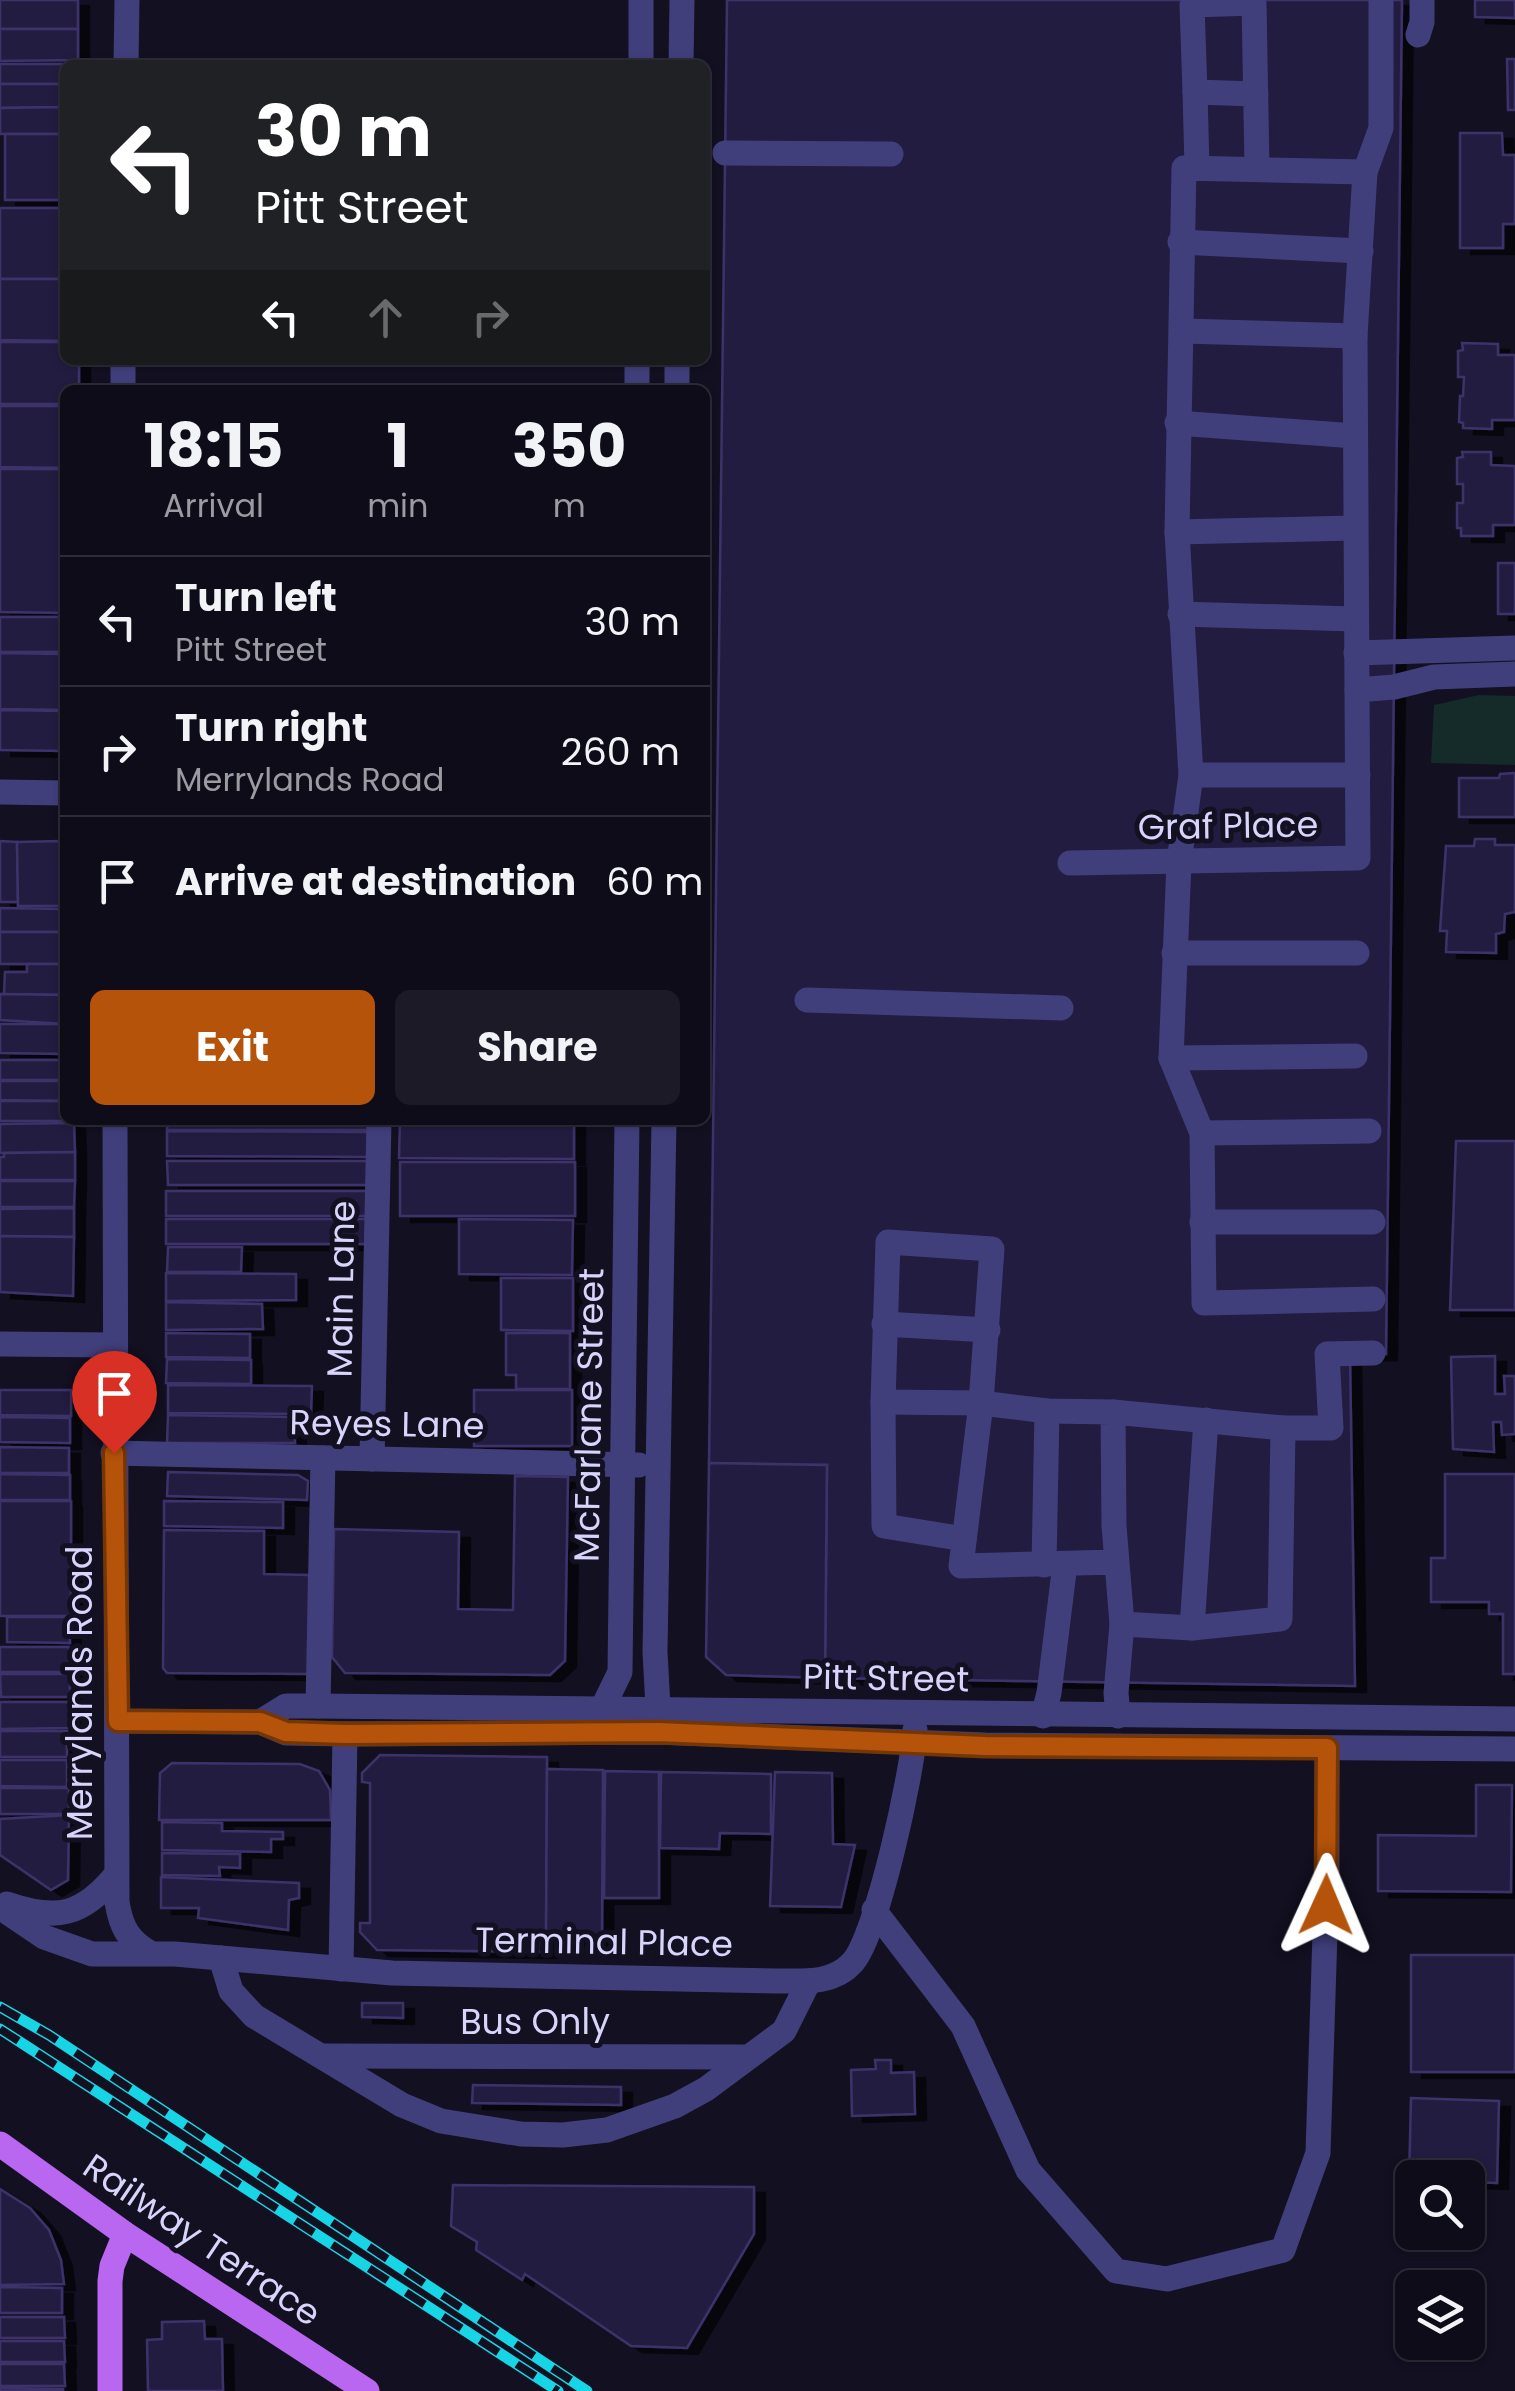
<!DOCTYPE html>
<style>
body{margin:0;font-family:Poppins,sans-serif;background:#1c1a26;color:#f1f3f6;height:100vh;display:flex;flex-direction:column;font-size:38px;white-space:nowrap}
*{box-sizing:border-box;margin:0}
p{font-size:32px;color:#9b9ba2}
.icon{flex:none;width:55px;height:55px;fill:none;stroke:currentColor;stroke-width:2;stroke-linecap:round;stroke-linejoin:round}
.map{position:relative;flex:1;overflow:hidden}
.panel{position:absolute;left:60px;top:385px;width:650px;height:740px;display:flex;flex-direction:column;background:#0e0c19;border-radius:15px;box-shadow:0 2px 8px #0004,0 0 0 2px #2e2c38}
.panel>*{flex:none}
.guide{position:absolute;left:60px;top:60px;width:650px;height:305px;border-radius:15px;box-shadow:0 2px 8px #0004,0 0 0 2px #2e2c38;background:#202124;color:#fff;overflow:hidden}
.buttons{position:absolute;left:1395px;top:2160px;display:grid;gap:20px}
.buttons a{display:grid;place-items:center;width:90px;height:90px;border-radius:15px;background:#0e0c19;box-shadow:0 2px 8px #0004,0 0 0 2px #2e2c38;font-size:50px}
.pin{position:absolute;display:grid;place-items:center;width:85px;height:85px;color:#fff;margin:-102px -42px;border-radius:50% 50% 50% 0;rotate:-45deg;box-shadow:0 0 10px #0007}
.pin .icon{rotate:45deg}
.me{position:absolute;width:110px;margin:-55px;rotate:1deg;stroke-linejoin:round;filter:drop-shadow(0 0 8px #0008)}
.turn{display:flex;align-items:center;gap:35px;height:210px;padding:0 30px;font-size:45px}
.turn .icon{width:130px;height:130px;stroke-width:2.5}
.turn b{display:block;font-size:70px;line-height:85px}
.lanes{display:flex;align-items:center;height:95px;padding:0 30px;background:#0003;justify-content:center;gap:50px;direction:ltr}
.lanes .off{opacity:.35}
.eta{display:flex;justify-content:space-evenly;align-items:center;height:170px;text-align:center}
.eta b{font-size:60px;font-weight:700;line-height:70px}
.button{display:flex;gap:20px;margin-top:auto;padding:20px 30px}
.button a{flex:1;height:115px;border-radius:15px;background:#b45309;color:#fff;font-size:40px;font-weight:700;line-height:115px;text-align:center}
.button a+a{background:#1c1a26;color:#f1f3f6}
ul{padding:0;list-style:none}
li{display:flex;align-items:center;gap:30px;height:130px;padding:0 30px;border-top:2px solid #2e2c38}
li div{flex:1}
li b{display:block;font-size:38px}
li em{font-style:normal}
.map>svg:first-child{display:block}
.green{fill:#142b29}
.building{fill:#241e40;stroke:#3c326a;stroke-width:2.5;filter:url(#shadow)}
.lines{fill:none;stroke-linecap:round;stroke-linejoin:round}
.minor{stroke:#403f7c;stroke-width:25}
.major{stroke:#b966f0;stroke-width:25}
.rail-casing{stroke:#17d5e5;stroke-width:11}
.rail{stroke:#121021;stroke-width:8;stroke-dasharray:22;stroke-linecap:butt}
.route-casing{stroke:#753606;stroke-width:25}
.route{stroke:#b45309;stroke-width:18}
.labels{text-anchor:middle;stroke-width:10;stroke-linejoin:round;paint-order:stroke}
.street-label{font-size:35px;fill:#d8d4fb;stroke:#121021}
</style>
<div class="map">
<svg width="1515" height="2391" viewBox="0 0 1515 2391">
<defs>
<filter id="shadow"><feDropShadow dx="11" dy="6" stdDeviation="0" flood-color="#0009"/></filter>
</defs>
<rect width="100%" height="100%" fill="#121021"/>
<polygon class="green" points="1479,695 1515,696 1515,765 1431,763 1434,705"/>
<g class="building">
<rect x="0" y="0" width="78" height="29"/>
<polygon points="727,0 1402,0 1386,1354 1350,1355 1355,1686 825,1678 827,1465 709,1463"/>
<polygon points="1475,0 1515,0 1515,18 1475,17"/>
<polygon points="0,29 78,29 78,60 0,61"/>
<polygon points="1507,59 1515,59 1515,110 1508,110"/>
<polygon points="0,64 80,64 80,65 65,65 65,84 0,84"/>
<polygon points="0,84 65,84 65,107 0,108"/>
<polygon points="65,107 65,134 0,134 0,108"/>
<polygon points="1460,133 1502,133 1503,155 1515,155 1515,224 1503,224 1503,248 1460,248"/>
<rect x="5" y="134" width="60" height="66"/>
<rect x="0" y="208" width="65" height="71"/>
<polygon points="0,279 65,279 65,341 0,340"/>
<polygon points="0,342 65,342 65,360 79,360 79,390 65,390 65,404 0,404"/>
<polygon points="1462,343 1498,344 1498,355 1515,355 1515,420 1492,420 1492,429 1463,428 1463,423 1459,422 1460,396 1463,396 1464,377 1458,377 1458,351 1463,350"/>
<polygon points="0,406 65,406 65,468 0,467"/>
<polygon points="1462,452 1491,452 1491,465 1515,466 1515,525 1493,525 1493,536 1461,536 1461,528 1457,528 1457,503 1463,503 1463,484 1457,484 1457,458 1463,457"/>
<polygon points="0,469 65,469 65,613 0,612"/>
<rect x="1498" y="563" width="17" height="51"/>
<rect x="0" y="617" width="65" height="35"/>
<polygon points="0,653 65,654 65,710 0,709"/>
<polygon points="0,710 65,711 65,751 0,750"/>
<polygon points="1515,773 1515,817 1459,817 1459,778 1499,778 1500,774"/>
<polygon points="1475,839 1495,839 1495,845 1515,845 1515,912 1505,914 1504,932 1496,934 1496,953 1446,952 1447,931 1440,931 1446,846 1474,846"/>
<polygon points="0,841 17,842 18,902 0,902"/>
<polygon points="60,841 65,845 65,906 18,906 17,842"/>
<polygon points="0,908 65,909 65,932 0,932"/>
<rect x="0" y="932" width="65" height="32"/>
<polygon points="27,964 65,964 65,995 4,994 5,972 27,972"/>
<polygon points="0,994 65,995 65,1024 0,1020"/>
<polygon points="0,1024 65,1024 65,1054 0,1053"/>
<rect x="0" y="1060" width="65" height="20"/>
<polygon points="0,1081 65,1081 65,1101 0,1100"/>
<polygon points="0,1101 65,1101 65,1120 70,1121 0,1121"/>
<polygon points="168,1120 369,1120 370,1130 167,1130"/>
<polygon points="400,1120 574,1120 574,1159 399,1158"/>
<polygon points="74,1123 75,1152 0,1153 0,1124"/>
<polygon points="167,1131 368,1132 368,1157 167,1156"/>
<polygon points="1456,1141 1515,1141 1515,1310 1450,1310"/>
<polygon points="75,1152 75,1180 0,1180 0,1157 4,1157 4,1153"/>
<polygon points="167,1161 369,1161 369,1185 168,1185"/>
<rect x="400" y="1162" width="175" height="54"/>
<polygon points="0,1181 75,1181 74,1207 0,1207"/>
<rect x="166" y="1191" width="202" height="25"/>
<polygon points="74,1208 74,1237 0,1236 0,1209"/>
<polygon points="166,1219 367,1219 368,1244 166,1244"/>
<polygon points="459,1219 573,1220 572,1275 459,1274"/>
<polygon points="0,1236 74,1237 73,1296 0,1292"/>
<polygon points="168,1247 242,1247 241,1272 167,1272"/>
<polygon points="166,1273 296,1274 296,1300 166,1301"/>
<polygon points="501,1278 573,1278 573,1331 501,1330"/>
<polygon points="166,1302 262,1304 263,1329 166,1330"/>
<polygon points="166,1333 250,1334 250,1358 166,1357"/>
<polygon points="506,1333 570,1333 570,1389 516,1389 516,1375 506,1375"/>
<polygon points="1495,1356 1495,1394 1505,1394 1504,1376 1515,1376 1515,1434 1502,1435 1501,1422 1493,1422 1494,1452 1453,1449 1451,1357"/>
<polygon points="167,1359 251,1360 251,1384 166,1383"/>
<polygon points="168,1385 312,1386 311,1414 168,1413"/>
<polygon points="0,1390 71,1390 71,1416 0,1415"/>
<rect x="474" y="1390" width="98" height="56"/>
<polygon points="168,1415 294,1417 295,1443 167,1443"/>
<polygon points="0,1417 70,1418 70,1443 0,1442"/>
<polygon points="0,1447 69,1448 69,1473 0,1473"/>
<polygon points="709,1463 827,1465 825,1678 726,1675 706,1657"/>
<polygon points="168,1472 298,1475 308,1481 307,1500 167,1496"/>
<polygon points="0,1474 70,1475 70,1500 0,1500"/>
<polygon points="1445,1474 1515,1474 1515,1674 1503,1674 1503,1614 1489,1614 1489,1602 1431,1602 1431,1558 1445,1558"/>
<polygon points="515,1476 568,1477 565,1661 550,1675 345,1673 332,1657 334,1529 459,1532 458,1609 513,1610"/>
<rect x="0" y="1501" width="71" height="115"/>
<polygon points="164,1501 283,1502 283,1528 164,1526"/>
<polygon points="164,1530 264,1531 264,1574 309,1575 309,1674 167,1673 163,1668"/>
<polygon points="7,1617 69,1617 70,1643 7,1642"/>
<polygon points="0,1647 69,1647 70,1672 0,1672"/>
<polygon points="0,1674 70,1674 70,1697 1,1697"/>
<polygon points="0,1702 69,1702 69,1728 0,1729"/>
<rect x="0" y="1731" width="67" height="26"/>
<polygon points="380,1755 547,1757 546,1952 377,1950 360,1932 360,1923 370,1923 370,1783 362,1782 362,1773"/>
<polygon points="0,1760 67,1760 67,1787 0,1786"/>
<polygon points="172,1763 300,1764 319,1771 330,1790 331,1820 159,1820 160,1773"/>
<polygon points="547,1769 603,1770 602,1940 546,1939"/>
<polygon points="605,1771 659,1772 659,1898 604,1898"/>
<polygon points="661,1772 771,1774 771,1834 720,1833 719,1849 660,1848"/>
<polygon points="775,1772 832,1773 833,1844 855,1845 841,1907 770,1906"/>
<polygon points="1476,1785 1512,1785 1511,1892 1378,1891 1378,1835 1476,1836"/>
<rect x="0" y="1788" width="69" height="26"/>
<polygon points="69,1815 68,1880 51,1890 0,1855 0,1819"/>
<polygon points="162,1822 222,1823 222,1831 283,1832 283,1839 271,1839 271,1852 162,1850"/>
<polygon points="162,1853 240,1854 240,1868 219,1867 220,1876 162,1875"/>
<polygon points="161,1877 299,1883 299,1898 289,1900 288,1930 198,1918 199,1908 161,1908"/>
<rect x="1411" y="1955" width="104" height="117"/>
<polygon points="362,2003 403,2003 403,2018 362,2017"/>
<polygon points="875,2060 891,2060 891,2073 914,2072 915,2114 852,2116 851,2070 876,2069"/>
<polygon points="473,2085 621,2087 621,2105 472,2103"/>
<polygon points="1411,2098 1499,2101 1497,2183 1468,2182 1468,2178 1409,2180"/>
<polygon points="453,2185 754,2187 754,2234 687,2348 631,2346 525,2274 522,2280 476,2250 477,2242 451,2226"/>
<polygon points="0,2189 30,2208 49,2230 61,2260 64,2284 0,2285"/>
<polygon points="0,2287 62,2288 62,2313 0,2313"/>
<polygon points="0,2317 64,2317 65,2338 0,2338"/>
<polygon points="204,2321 205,2339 222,2339 223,2391 148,2391 147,2340 162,2339 162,2322"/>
<polygon points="0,2341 64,2341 65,2362 0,2362"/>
<polygon points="0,2364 64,2364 65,2386 0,2386"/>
<polygon points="0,2388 63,2389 63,2391 0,2391"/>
</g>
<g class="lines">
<g class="minor">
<polyline points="1418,35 1422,22 1422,0"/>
<polyline points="126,65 127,0"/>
<polyline points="641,65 641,0"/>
<polyline points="681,65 682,0"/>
<polyline points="1195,92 1197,168"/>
<polyline points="1256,94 1195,92 1192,5 1254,3 1257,168"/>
<polyline points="725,153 891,154"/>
<polyline points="1365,172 1381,128 1381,0"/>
<polyline points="1180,242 1361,251"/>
<polyline points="1183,331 1355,336"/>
<polyline points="123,390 123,360"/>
<polyline points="637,390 637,360"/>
<polyline points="677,390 677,360"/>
<polyline points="1177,423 1355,436"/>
<polyline points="1177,532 1354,528"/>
<polyline points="1180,614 1354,619"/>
<polyline points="1356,653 1515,648"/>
<polyline points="1357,690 1355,336 1365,172 1184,168 1177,532 1191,775 1179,862 1171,1058 1202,1133 1204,1303 1373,1299"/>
<polyline points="1191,775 1358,775"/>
<polyline points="0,792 65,793"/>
<polyline points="1070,863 1358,858 1357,690 1394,687 1434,677 1515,674"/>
<polyline points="1174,953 1357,953"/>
<polyline points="807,1000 1061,1008"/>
<polyline points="1171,1058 1355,1056"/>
<path d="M 115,1120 L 117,1902 C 121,1927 128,1940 150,1953"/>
<polyline points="1202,1133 1369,1131"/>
<polyline points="1202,1222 1373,1222"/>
<polygon points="888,1242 992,1249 981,1403 883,1402"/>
<polyline points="884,1324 988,1330"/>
<polyline points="0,1344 115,1345"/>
<polyline points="883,1402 884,1526 964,1539"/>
<polyline points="1113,1412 1283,1428"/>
<polyline points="113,1453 639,1465"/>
<polyline points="372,1459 379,1120"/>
<polyline points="1117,1562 961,1566 981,1403 1047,1411 1113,1412 1114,1526 1122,1624 1192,1628 1280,1619 1283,1428 1331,1428 1327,1354 1373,1353"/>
<polyline points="1044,1565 1047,1411"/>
<polyline points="1192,1628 1206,1420"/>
<polyline points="318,1706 323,1458"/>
<polyline points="603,1707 620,1672 627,1120"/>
<polyline points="658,1707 655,1652 664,1120"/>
<polyline points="1043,1716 1049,1693 1065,1564"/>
<polyline points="1118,1716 1116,1693 1122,1624"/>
<polyline points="118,1721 260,1722 286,1733 345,1734 657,1732 985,1745 1515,1749"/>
<polyline points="260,1722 286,1706 318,1706 1515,1719"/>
<path d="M 7,1904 C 57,1921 82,1916 116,1875"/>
<path d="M 0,1907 L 44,1937 L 92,1954 L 175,1954 L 392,1973 L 778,1981 C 803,1981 833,1984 852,1963 C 877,1937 913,1770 915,1730"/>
<polyline points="874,1910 963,2026 1028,2170 1116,2271 1167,2279 1283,2250 1318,2153 1327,1870 1327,1748"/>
<polyline points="221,1958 231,1991 254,2016 402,2105 441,2121 521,2134 563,2135 607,2130 675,2106 706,2089 784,2031 809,1981"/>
<polyline points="341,1969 345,1734"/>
<polyline points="323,2056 748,2057"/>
</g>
<g class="major">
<polyline points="0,2144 125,2234 367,2391"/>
<polyline points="110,2391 110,2281 112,2266 125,2234"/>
</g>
<defs>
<g id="rail">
<polyline points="0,2007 49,2035 587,2391"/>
<polyline points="0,2029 558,2391"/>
</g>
</defs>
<use href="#rail" class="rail-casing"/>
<use href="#rail" class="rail"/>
</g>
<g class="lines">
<defs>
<polyline id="route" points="114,1453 118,1721 260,1722 286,1732 345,1734 658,1732 985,1746 1327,1748 1326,1905"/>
</defs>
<use href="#route" class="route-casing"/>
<use href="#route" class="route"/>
</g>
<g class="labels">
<g class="street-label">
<text transform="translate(1228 826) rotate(-1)" y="12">Graf Place</text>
<text transform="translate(341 1289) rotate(-89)" y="12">Main Lane</text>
<text transform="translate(589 1415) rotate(-89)" y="12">McFarlane Street</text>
<text transform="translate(387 1424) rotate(1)" y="12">Reyes Lane</text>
<text transform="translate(886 1678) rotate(1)" y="12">Pitt Street</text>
<text transform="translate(80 1693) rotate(-90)" y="12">Merrylands Road</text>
<text transform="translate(604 1942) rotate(1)" y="12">Terminal Place</text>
<text x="535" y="2034">Bus Only</text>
<text transform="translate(202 2240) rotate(34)" y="12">Railway Terrace</text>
</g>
</g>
</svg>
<div class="buttons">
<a><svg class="icon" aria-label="search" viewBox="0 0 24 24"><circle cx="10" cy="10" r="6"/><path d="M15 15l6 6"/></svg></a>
<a><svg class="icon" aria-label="layers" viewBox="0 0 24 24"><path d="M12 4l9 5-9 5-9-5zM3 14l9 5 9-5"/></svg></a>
</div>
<div class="pin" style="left:114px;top:1453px;background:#d93025"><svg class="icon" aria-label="arrive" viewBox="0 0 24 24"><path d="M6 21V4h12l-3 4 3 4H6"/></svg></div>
<svg class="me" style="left:1326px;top:1905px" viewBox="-20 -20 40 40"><path d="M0-17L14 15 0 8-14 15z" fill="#b45309" stroke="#fff" stroke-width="4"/></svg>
<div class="guide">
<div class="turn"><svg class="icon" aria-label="left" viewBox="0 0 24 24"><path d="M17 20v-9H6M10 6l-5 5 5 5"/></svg><div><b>30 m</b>Pitt Street</div></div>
<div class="lanes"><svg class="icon" aria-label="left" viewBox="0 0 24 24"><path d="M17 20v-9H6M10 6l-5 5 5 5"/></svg><svg class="icon off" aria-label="ahead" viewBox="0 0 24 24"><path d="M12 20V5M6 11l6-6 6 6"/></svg><svg class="icon off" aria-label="right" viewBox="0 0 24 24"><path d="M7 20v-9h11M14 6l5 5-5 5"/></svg></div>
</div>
<section class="panel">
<div class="eta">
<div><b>18:15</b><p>Arrival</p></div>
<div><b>1</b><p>min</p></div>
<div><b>350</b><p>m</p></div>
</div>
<ul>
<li><svg class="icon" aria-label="left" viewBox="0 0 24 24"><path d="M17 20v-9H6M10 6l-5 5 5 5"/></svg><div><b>Turn left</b><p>Pitt Street</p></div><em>30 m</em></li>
<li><svg class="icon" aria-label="right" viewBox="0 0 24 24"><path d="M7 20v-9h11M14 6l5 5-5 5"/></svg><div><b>Turn right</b><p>Merrylands Road</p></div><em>260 m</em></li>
<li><svg class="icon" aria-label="arrive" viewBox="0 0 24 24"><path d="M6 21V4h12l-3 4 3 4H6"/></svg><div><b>Arrive at destination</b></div><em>60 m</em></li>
</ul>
<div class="button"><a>Exit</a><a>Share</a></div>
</section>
</div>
